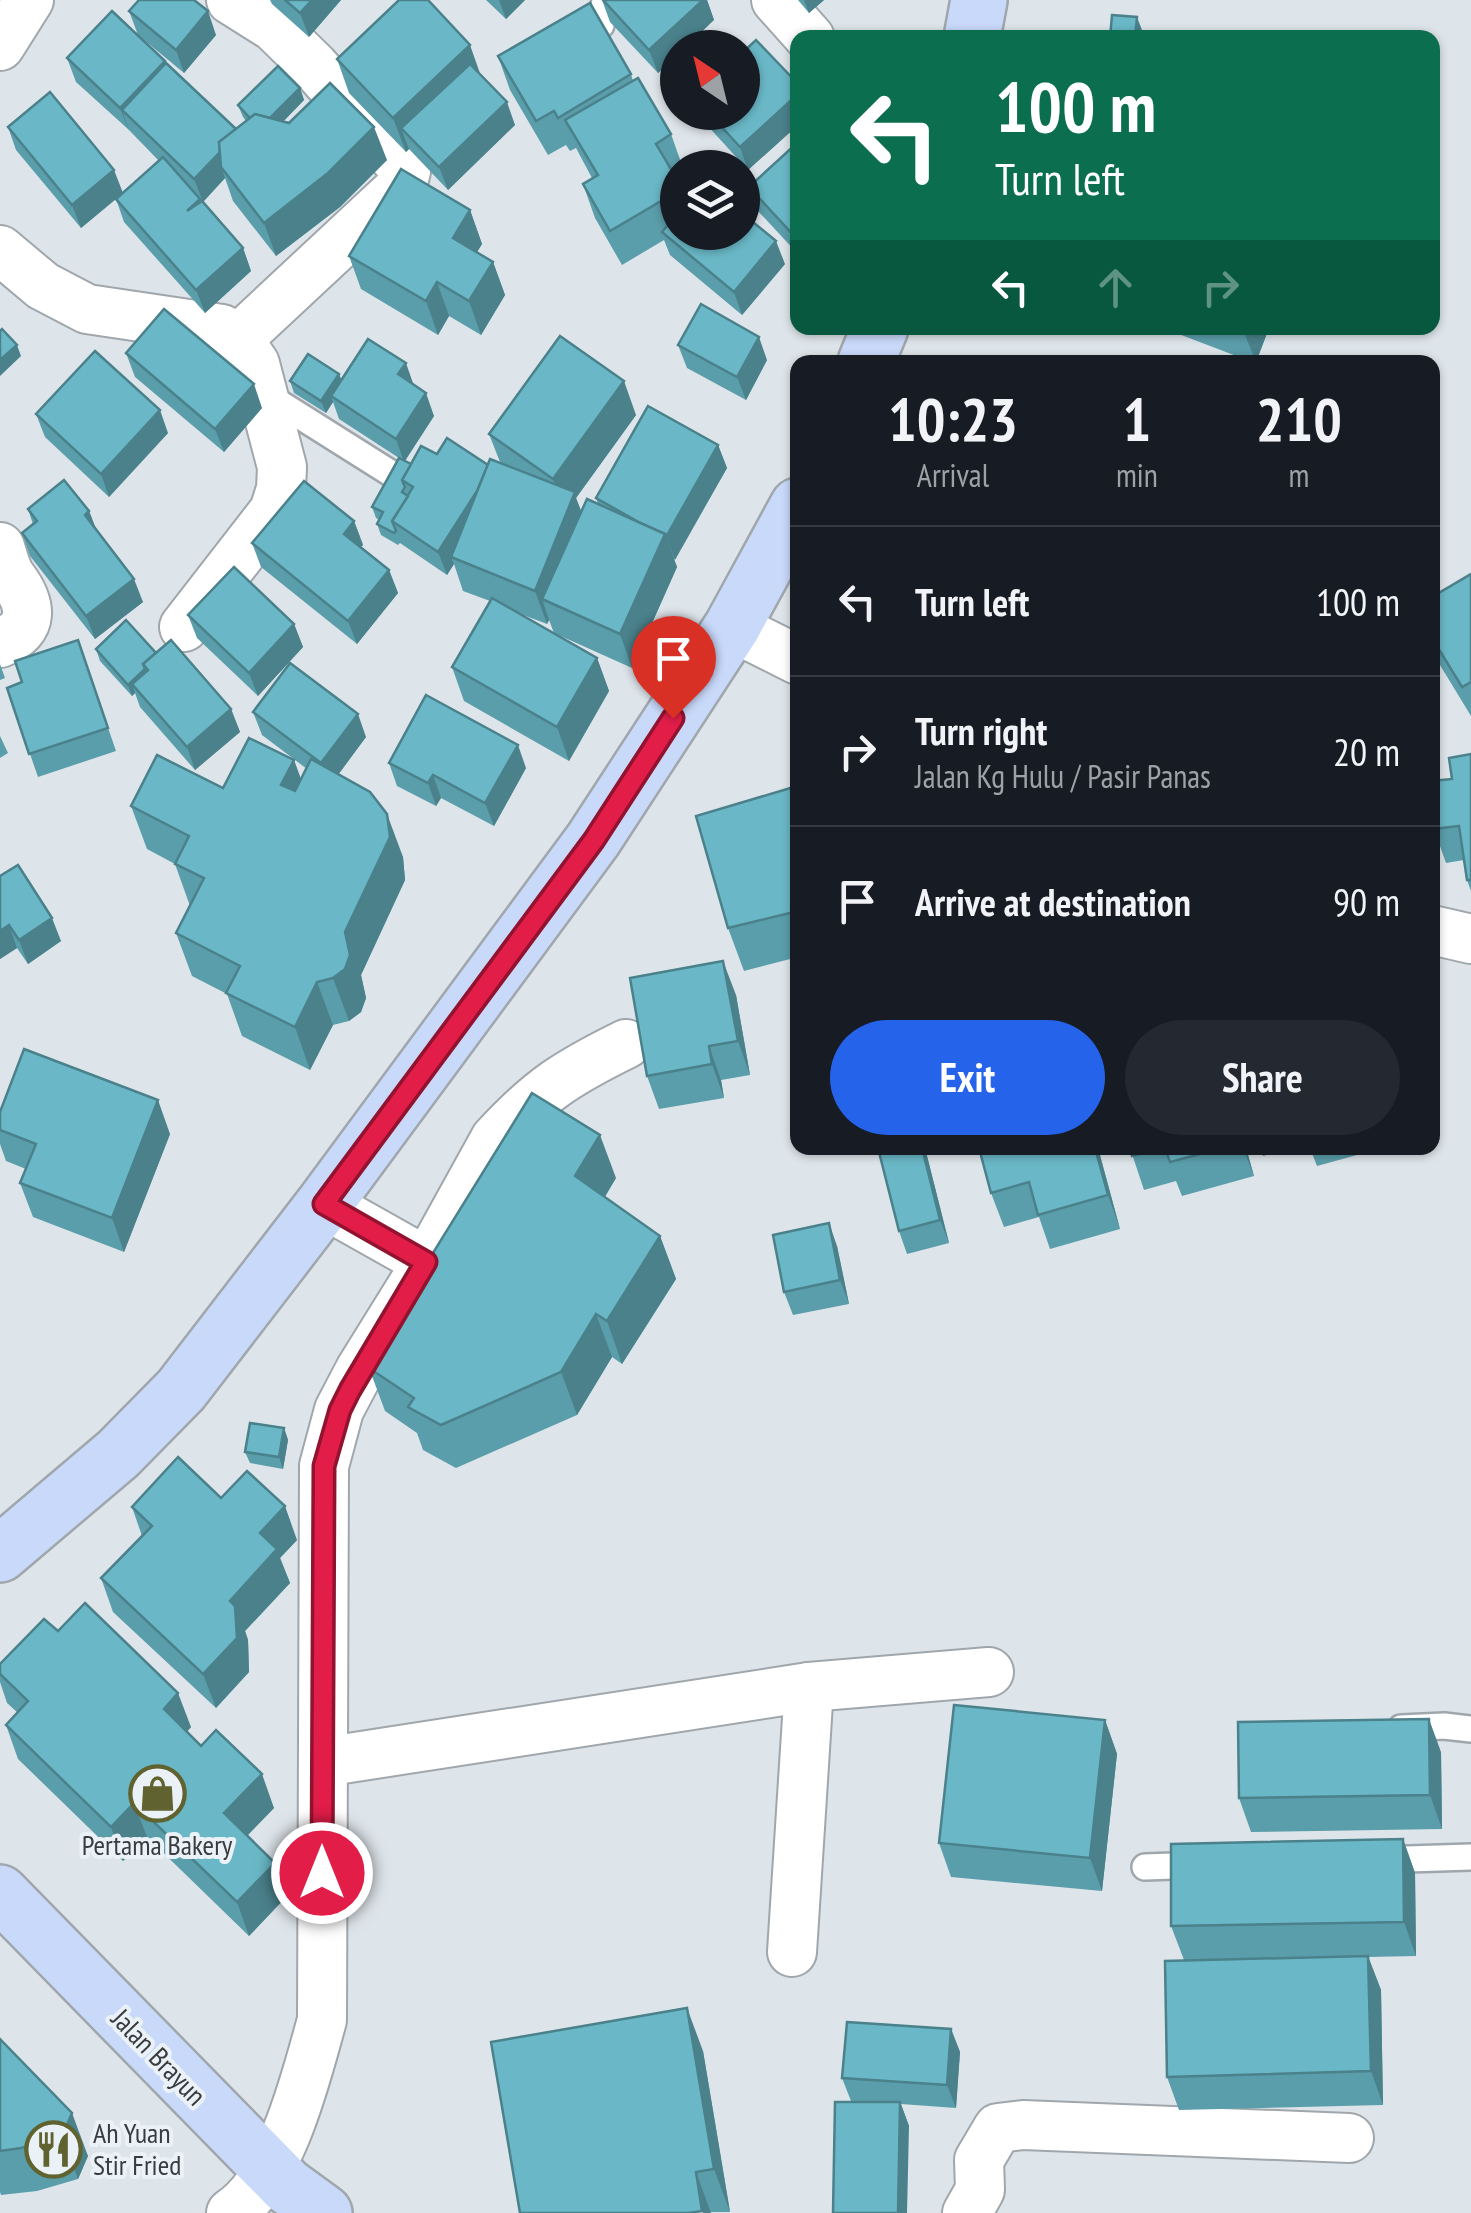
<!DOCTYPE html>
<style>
body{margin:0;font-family:"PT Sans Narrow",sans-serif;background:#242831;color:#f1f3f6;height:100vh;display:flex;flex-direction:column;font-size:38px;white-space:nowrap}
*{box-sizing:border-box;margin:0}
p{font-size:32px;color:#9ea1a6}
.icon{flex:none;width:55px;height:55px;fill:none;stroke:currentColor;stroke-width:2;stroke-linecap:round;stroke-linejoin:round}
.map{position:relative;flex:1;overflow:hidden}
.sheet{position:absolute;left:790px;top:355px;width:650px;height:800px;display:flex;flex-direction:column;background:#171b24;border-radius:20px;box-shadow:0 2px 8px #0004}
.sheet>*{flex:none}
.guide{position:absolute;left:790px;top:30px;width:650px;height:305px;border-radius:20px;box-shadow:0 2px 8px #0004;background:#0b6e4f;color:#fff;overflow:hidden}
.needle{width:65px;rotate:325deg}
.tools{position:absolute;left:660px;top:30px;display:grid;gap:20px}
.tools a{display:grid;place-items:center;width:100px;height:100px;border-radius:50%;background:#171b24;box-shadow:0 2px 8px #0004;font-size:50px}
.pin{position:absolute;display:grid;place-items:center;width:85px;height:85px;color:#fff;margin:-102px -42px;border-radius:50% 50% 50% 0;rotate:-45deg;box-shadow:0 0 10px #0007}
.pin .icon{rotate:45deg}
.me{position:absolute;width:110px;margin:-55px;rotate:0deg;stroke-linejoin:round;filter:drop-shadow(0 0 8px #0008)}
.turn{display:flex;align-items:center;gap:35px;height:210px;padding:0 40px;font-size:45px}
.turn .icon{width:130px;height:130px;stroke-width:2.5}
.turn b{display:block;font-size:70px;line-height:85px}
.lanes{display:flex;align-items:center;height:95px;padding:0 40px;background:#0003;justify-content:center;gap:50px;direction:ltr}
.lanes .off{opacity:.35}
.eta{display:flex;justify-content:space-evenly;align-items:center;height:170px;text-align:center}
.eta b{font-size:60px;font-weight:600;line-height:70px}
.button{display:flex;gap:20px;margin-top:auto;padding:20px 40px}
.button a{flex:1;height:115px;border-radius:60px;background:#2563eb;color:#fff;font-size:40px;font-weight:600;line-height:115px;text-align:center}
.button a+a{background:#242831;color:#f1f3f6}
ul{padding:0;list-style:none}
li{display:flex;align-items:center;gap:30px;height:150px;padding:0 40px;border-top:2px solid #363941}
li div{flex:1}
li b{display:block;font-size:38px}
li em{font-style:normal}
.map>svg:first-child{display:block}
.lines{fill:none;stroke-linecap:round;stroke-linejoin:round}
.service-casing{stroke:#a0a7ac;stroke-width:30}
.minor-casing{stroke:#a0a7ac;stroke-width:52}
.secondary-casing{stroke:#a0a7ac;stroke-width:60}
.service{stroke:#fff;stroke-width:25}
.minor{stroke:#fff;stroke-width:48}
.secondary{stroke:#c9d9fa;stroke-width:55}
.wall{fill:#5b9eab}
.shaded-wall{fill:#4a818b}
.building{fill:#6ab8c7;stroke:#4a818b;stroke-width:2.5}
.route-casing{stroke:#92132f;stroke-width:25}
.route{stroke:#e11d48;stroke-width:18}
.labels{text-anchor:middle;stroke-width:8;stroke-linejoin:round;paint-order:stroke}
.poi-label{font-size:28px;fill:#393c3e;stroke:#ebf2f7}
.street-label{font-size:28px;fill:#393c3e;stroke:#ebf2f7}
</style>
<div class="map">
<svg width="1471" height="2213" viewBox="0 0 1471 2213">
<rect width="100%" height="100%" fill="#dee5ea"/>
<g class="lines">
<defs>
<g id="service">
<polyline points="601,25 605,0"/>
<polyline points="265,394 392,474"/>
<polyline points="1401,1728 1444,1726 1471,1729"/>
<polyline points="1376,1860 1471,1857"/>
<polyline points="1145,1867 1201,1865"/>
</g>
<g id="minor">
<polyline points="231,0 274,27 314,66 406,171 402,186 238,339"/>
<polyline points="776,0 810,38"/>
<polyline points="0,46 29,0"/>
<polyline points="0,250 43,286 87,309 222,329 238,339 255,364 282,467 281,489 274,511 184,627"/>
<path d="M 0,547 C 3,556 6,570 12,578 C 31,603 37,629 0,643"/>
<polyline points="732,627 798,660"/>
<polyline points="1432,930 1471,939"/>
<polyline points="324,1204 427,1262"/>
<polyline points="323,1762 809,1687 989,1672"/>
<polyline points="792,1952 809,1687"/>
<path d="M 231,2213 C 282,2179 306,2077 322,2020 L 324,1466 L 339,1410 L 360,1370 L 427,1262 L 495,1139 C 540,1090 567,1073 626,1044"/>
<polyline points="967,2213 980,2190 979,2160 998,2128 1023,2125 1349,2138"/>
</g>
<g id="secondary">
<polyline points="972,38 979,0"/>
<polyline points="866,362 880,328"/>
<polyline points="0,1554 118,1454 181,1390 324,1204 593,840 732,627 798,506"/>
<polyline points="0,1893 287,2186 324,2213"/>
</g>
</defs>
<use href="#service" class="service-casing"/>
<use href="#minor" class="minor-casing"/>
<use href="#secondary" class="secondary-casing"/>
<use href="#service" class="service"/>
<use href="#minor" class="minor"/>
<use href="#secondary" class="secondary"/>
</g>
<g class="wall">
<polygon points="270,0 341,0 309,37 272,4"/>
<polygon points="486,0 525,0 506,19"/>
<polygon points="602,0 707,0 714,20 678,48 678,55 658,73 610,22"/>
<polygon points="798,0 824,0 809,13"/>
<polygon points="129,11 216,35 184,73 138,35"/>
<polygon points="498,56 631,74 633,81 671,134 683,168 678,168 678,172 673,174 678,181 678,232 785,264 742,315 670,255 664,240 622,265 595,218 583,184 592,178 576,148 570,151 566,145 548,155 510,90"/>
<polygon points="67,58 166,63 236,129 246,121 243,117 238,105 300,88 304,100 283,122 387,160 340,207 276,256 233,201 225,178 203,202 243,248 251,271 205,313 124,222 116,199 81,228 16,150 8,127 122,192 159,161 129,130 76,82"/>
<polygon points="337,59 481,75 515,125 448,190 409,149 406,152 349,93"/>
<polygon points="798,84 798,125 748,170 695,112 742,112"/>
<polygon points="798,142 798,254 757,210 749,187"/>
<polygon points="470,210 482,244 477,252 493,262 505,295 481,335 449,316 438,335 361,289 349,256"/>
<polygon points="1163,328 1269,328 1256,362 1252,362"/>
<polygon points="678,345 767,360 746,400 687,368"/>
<polygon points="126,353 262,408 224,452 135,377"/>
<polygon points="339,374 341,380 414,385 434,416 405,461 411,464 437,454 488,465 500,462 489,434 636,415 576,498 581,511 598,504 596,498 718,445 727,468 674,560 677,567 632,668 554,633 549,620 547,624 518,613 597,658 609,691 569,761 464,701 452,667 490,601 463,591 454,564 447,575 400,543 398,545 381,535 377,524 379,520 376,518 372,507 399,458 339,419 333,402 326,413 294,393 290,381"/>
<polygon points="36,414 168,433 109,497 45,437"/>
<polygon points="28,509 89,511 96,529 143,602 95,639 30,556 22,533 33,524"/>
<polygon points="354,521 363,545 360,547 389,570 398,593 357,644 261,567 252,543"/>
<polygon points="1471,574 1471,716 1432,652 1432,597"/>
<polygon points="188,615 294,624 303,647 258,696 197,638"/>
<polygon points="78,640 116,751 38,777 7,688 22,682"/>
<polygon points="96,649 156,653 231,709 240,732 195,770 140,707 135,693 132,696 100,661"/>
<polygon points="0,664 5,678 0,680"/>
<polygon points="253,712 366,737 338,774 403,857 405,880 361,975 366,998 361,1012 349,1021 333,1025 310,1070 242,1036 227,994 192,976 176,933 190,906 175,864 147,849 131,806 223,788 301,779 307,769 262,735"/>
<polygon points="0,736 8,753 0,758"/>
<polygon points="1471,754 1471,891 1467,880 1464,860 1446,863 1434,829 1452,779"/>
<polygon points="389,763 526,768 494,826 441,798 436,806 397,786"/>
<polygon points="798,790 798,957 744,971 728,928"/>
<polygon points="0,876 61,941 28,964 17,948 0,959"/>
<polygon points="736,995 750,1075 721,1080 724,1098 659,1109 647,1076"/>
<polygon points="0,1112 170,1134 124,1252 33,1217 20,1183 26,1169 6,1161 0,1144"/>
<polygon points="878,1148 925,1148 949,1243 907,1254 899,1231"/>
<polygon points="1098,1148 1120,1229 1050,1249 1039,1217 1004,1227 991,1193"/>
<polygon points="1130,1148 1246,1148 1254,1176 1182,1196 1176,1181 1144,1190"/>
<polygon points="1260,1148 1295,1148 1263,1156"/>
<polygon points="1310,1148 1367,1148 1368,1152 1317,1166"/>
<polygon points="616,1178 605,1197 660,1236 676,1279 622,1364 612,1357 577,1415 456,1468 423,1450 417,1433 385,1411 369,1368"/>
<polygon points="837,1246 849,1304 793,1315 784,1292"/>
<polygon points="284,1428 288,1440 283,1469 250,1463 245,1452"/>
<polygon points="221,1498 297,1540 280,1558 290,1583 245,1631 248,1640 249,1672 216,1708 113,1612 101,1578 142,1536 132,1507"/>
<polygon points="58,1631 191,1727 187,1732 201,1746 274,1808 247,1836 275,1863 287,1896 249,1936 147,1837 123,1861 18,1759 6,1725 18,1713 7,1703 0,1682 0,1664"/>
<polygon points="1105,1720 1117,1754 1102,1891 951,1877 939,1843"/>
<polygon points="1441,1752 1442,1829 1251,1832 1239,1798"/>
<polygon points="1403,1839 1415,1873 1416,1956 1368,1957 1381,1990 1383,2105 1179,2110 1167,2077 1184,1960 1171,1926"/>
<polygon points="951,2029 960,2052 956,2108 901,2104 909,2126 851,2101 842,2078"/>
<polygon points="0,2039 88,2156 78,2179 37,2191 1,2195 0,2192"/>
<polygon points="703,2051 730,2212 520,2213"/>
</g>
<g class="shaded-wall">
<polygon points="312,0 341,0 309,37 300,13"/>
<polygon points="499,0 525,0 506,19"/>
<polygon points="703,0 707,0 714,20 685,48 678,48 678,55 658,73 649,50"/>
<polygon points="804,0 824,0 809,13"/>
<polygon points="208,11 216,35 184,73 176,50"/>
<polygon points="1137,17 1145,38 1135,37"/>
<polygon points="470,45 482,79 401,128 409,149 406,152 393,118"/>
<polygon points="165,61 173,84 122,110 129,131 120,108"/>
<polygon points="300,88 304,100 265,140 260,128"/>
<polygon points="798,94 798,125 748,170 740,147"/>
<polygon points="507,102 515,125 448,190 439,167"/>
<polygon points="374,127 387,160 340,207 276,256 264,223"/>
<polygon points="239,132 221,167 225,178 203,202 194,179"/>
<polygon points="114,170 123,193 81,228 72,205"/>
<polygon points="470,210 482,244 465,271 453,238"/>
<polygon points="776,241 785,264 742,315 734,292"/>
<polygon points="243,248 251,271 205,313 196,290"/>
<polygon points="493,262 505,295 481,335 469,301"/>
<polygon points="437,282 449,316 438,335 426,301"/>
<polygon points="1244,328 1269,328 1256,362 1243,330"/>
<polygon points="759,337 767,360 746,400 737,377"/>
<polygon points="17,345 21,356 0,376 0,360"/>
<polygon points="406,363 414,386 398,374"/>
<polygon points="339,374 344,386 331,396 333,402 326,413 321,401"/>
<polygon points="624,381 636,415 576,498 587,526 542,599 549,620 547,624 535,591 565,513 553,479"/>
<polygon points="254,384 262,408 224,452 215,429"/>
<polygon points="426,393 434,416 404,462 396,439"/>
<polygon points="160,410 168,433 109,497 101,474"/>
<polygon points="718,445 727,468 675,560 666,537"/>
<polygon points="492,468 451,557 454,564 447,575 438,552"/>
<polygon points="89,511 98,534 85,515"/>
<polygon points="354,521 363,545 352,557 344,534"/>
<polygon points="665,534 677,567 632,668 620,634"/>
<polygon points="389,570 398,593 357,644 348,621"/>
<polygon points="134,579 143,602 95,639 86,616"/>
<polygon points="294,624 303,647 258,696 249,673"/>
<polygon points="597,658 609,691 569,761 557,727"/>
<polygon points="145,669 149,681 132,684 135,693 132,696 128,685"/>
<polygon points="231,709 240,732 195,770 187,747"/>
<polygon points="358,714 366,737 330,786 321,763"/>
<polygon points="518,745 526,768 494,826 485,803"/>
<polygon points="294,760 310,803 281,785"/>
<polygon points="433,775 441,798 436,806 428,783"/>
<polygon points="387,814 403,857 405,880 361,975 366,998 361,1012 349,1021 333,978 345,932"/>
<polygon points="52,918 61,941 28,964 19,940"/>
<polygon points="9,925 17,948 0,959 0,931"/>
<polygon points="723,961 736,995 750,1075 738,1041"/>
<polygon points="317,982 333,1025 310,1070 295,1027"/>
<polygon points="709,1046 721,1080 724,1098 712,1064"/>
<polygon points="158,1100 170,1134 124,1252 112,1218"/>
<polygon points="600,1135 616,1178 591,1219 575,1176"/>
<polygon points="922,1148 925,1148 949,1243 940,1220"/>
<polygon points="1095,1148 1098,1148 1120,1229 1108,1195"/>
<polygon points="1243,1148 1246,1148 1254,1176"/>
<polygon points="829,1223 837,1246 849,1304 840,1280"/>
<polygon points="660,1236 676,1279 622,1364 607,1321"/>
<polygon points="596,1314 612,1357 577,1415 561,1372"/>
<polygon points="284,1428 288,1440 283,1469 279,1457"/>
<polygon points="285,1506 297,1540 280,1558 290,1583 245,1631 248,1640 249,1672 216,1708 203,1674 230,1601 260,1533"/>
<polygon points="178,1693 191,1727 176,1743 164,1709"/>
<polygon points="1429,1719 1441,1752 1442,1829 1430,1795"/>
<polygon points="1105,1720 1117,1754 1102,1891 1090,1858"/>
<polygon points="262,1774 274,1808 236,1847 224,1813"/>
<polygon points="134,1803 147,1837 123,1861 111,1827"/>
<polygon points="1403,1839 1415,1873 1416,1956 1404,1922"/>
<polygon points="275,1863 287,1896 249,1936 237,1902"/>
<polygon points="1368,1956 1381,1990 1383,2105 1371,2071"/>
<polygon points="687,2008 703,2051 730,2212 714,2169"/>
<polygon points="951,2029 960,2052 956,2108 947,2085"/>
<polygon points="900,2102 909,2126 907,2213 898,2213"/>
<polygon points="72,2113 88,2156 78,2179 62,2136"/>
<polygon points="696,2172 711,2213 703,2213"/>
</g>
<g class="building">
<polygon points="139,0 194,0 208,11 176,50 129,11"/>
<polygon points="285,0 312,0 300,13"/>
<polygon points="399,0 428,0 470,45 393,118 337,59"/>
<polygon points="603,0 703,0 649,50"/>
<polygon points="590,3 631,74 558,118 554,111 536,121 498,56"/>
<polygon points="112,11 165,61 120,108 67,58"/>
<polygon points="1112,15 1137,17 1135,37 1140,38 1110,38"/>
<polygon points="756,40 798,84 798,94 740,147 708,112 742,112 742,53"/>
<polygon points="166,63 236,129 219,142 220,152 194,179 122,110"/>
<polygon points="470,64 507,102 439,167 401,128"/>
<polygon points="278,66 300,88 270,118 255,114 250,118 238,105"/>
<polygon points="638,78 671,134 656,144 678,181 678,191 610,231 583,184 598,175 565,120"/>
<polygon points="330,83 374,127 328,173 264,223 221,167 219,142 255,114 289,123"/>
<polygon points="50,92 114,170 72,205 8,127"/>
<polygon points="798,142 798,238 797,239 749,187"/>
<polygon points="163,157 200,199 187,211 202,201 243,248 196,290 116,199"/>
<polygon points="401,169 470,210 453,238 493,262 469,301 437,282 426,301 349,256"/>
<polygon points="678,213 678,232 742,232 742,213 776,241 734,292 662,232"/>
<polygon points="701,304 759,337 737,377 678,345"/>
<polygon points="164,309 254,384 215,429 126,353"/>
<polygon points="2,329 17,345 0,360 0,331"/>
<polygon points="560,336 624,381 553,479 489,434"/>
<polygon points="368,339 406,363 398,374 426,393 396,439 331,396"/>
<polygon points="95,351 160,410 101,474 36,414"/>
<polygon points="308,354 339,374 321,401 290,381"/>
<polygon points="648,406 718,445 666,537 665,534 642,524 596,498"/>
<polygon points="447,438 488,465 477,491 438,552 392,521 413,487 402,480 421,446 437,454"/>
<polygon points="399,458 411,464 402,480 405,487 402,492 408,496 392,521 396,531 394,533 377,524 383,512 372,507"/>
<polygon points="490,459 575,492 535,591 451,557"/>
<polygon points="64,480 89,511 85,515 134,579 86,616 22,533 37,521 28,509"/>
<polygon points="304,481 354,521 344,534 389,570 348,621 252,543"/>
<polygon points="587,499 665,534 620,634 542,599"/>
<polygon points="234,567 294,624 249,673 188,615"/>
<polygon points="1471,574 1471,682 1462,687 1432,638 1432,597"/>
<polygon points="492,598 597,658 557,727 452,667"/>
<polygon points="126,620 156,653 143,664 145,669 128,685 96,649"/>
<polygon points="78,640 108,728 29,754 7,688 22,682 15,661"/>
<polygon points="171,640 231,709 187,747 132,684 148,670 143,664"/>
<polygon points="290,663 358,714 321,763 253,712"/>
<polygon points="426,695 518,745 485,803 433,775 428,783 389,763"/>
<polygon points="249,738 294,760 281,785 295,791 311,759 370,792 387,814 390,837 345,932 350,955 345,969 333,978 317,982 295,1027 226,993 240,966 176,933 204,878 175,864 189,836 131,806 157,755 223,788"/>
<polygon points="1471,754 1471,880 1467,880 1459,826 1434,829 1432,818 1432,781 1452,779 1449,758"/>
<polygon points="794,787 798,790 798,911 728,928 696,816"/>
<polygon points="18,865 52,918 19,940 9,925 0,931 0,876"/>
<polygon points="723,961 738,1041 709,1046 712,1064 647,1076 630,978"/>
<polygon points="24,1049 158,1100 112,1218 20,1183 36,1144 0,1130 0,1112"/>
<polygon points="532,1093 600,1135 575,1176 660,1236 607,1321 596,1314 561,1372 441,1425 408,1407 414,1398 369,1368 376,1345"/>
<polygon points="878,1148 922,1148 940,1220 899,1231"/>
<polygon points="979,1148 1095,1148 1108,1195 1038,1215 1029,1182 991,1193"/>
<polygon points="1130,1148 1164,1148 1132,1156"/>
<polygon points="1165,1148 1223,1148 1170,1162"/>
<polygon points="829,1223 840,1280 784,1292 773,1235"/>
<polygon points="250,1423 284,1428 279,1457 245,1452"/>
<polygon points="178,1457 221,1498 247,1471 285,1506 260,1533 277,1549 230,1601 235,1606 237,1638 203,1674 101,1578 152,1526 132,1507"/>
<polygon points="85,1603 178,1693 164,1709 201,1746 216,1730 262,1774 224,1813 275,1863 237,1902 134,1803 111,1827 6,1725 28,1701 0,1674 0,1664 44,1619 58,1631"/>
<polygon points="954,1705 1105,1720 1090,1858 939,1843"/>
<polygon points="1429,1719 1430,1795 1239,1798 1238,1722"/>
<polygon points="1403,1839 1404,1922 1171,1926 1171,1844"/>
<polygon points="1368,1956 1371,2071 1167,2077 1165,1961"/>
<polygon points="687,2008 714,2169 696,2172 702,2211 689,2213 520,2213 491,2042"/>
<polygon points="847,2022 951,2029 947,2085 842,2078"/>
<polygon points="0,2039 72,2113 62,2136 21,2148 0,2151"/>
<polygon points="835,2102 900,2102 898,2213 833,2213"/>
</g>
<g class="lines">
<defs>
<polyline id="route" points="322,1873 324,1466 340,1410 350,1390 426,1262 324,1204 594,840 673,718"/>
</defs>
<use href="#route" class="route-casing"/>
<use href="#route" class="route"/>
</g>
<defs>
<symbol id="shop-ring" viewBox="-11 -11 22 22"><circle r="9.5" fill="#ebf2f7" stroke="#60622f" stroke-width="1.5"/><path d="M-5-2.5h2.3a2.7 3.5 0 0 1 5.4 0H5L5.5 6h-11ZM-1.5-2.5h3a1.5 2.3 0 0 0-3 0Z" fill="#60622f"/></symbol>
<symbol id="restaurant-ring" viewBox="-11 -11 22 22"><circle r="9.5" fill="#ebf2f7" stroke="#60622f" stroke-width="1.5"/><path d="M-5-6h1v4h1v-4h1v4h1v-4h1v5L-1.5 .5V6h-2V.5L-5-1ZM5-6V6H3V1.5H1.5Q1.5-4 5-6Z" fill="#60622f"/></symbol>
</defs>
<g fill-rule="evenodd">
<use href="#shop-ring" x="126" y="1762" width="63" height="63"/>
<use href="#restaurant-ring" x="22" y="2118" width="63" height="63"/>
</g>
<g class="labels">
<g class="poi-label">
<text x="157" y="1855">Pertama Bakery</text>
<text x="93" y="2143" text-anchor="start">Ah Yuan<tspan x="93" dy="32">Stir Fried</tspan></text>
</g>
<g class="street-label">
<text transform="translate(159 2057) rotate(46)" y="10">Jalan Brayun</text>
</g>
</g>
</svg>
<div class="tools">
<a><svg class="needle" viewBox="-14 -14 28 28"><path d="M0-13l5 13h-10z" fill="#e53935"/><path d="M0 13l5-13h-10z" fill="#9ea1a6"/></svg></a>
<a><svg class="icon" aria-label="layers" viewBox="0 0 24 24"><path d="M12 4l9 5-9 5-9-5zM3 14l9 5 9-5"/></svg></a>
</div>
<div class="pin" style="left:673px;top:718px;background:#d93025"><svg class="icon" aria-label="arrive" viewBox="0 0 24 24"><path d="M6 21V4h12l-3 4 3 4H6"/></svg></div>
<svg class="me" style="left:322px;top:1873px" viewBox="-20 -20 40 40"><circle r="17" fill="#e11d48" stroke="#fff" stroke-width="3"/><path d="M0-11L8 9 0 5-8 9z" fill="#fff"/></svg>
<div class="guide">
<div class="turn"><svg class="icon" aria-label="left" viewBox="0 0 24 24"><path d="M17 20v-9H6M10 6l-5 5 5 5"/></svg><div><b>100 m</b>Turn left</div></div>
<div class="lanes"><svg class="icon" aria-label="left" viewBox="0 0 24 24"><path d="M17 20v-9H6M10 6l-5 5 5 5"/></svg><svg class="icon off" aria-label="ahead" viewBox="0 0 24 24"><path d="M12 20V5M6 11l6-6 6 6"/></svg><svg class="icon off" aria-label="right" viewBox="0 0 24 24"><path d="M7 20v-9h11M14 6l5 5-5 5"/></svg></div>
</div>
<section class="sheet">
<div class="eta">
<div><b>10:23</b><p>Arrival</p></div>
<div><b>1</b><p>min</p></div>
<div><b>210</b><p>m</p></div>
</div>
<ul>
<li><svg class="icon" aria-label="left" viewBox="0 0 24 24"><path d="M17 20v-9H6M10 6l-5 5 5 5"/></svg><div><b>Turn left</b></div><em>100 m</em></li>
<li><svg class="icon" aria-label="right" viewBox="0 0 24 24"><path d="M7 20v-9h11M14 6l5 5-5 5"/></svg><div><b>Turn right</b><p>Jalan Kg Hulu / Pasir Panas</p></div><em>20 m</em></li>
<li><svg class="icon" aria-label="arrive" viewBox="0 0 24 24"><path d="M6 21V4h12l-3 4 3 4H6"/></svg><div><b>Arrive at destination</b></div><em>90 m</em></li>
</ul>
<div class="button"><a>Exit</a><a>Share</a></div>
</section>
</div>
